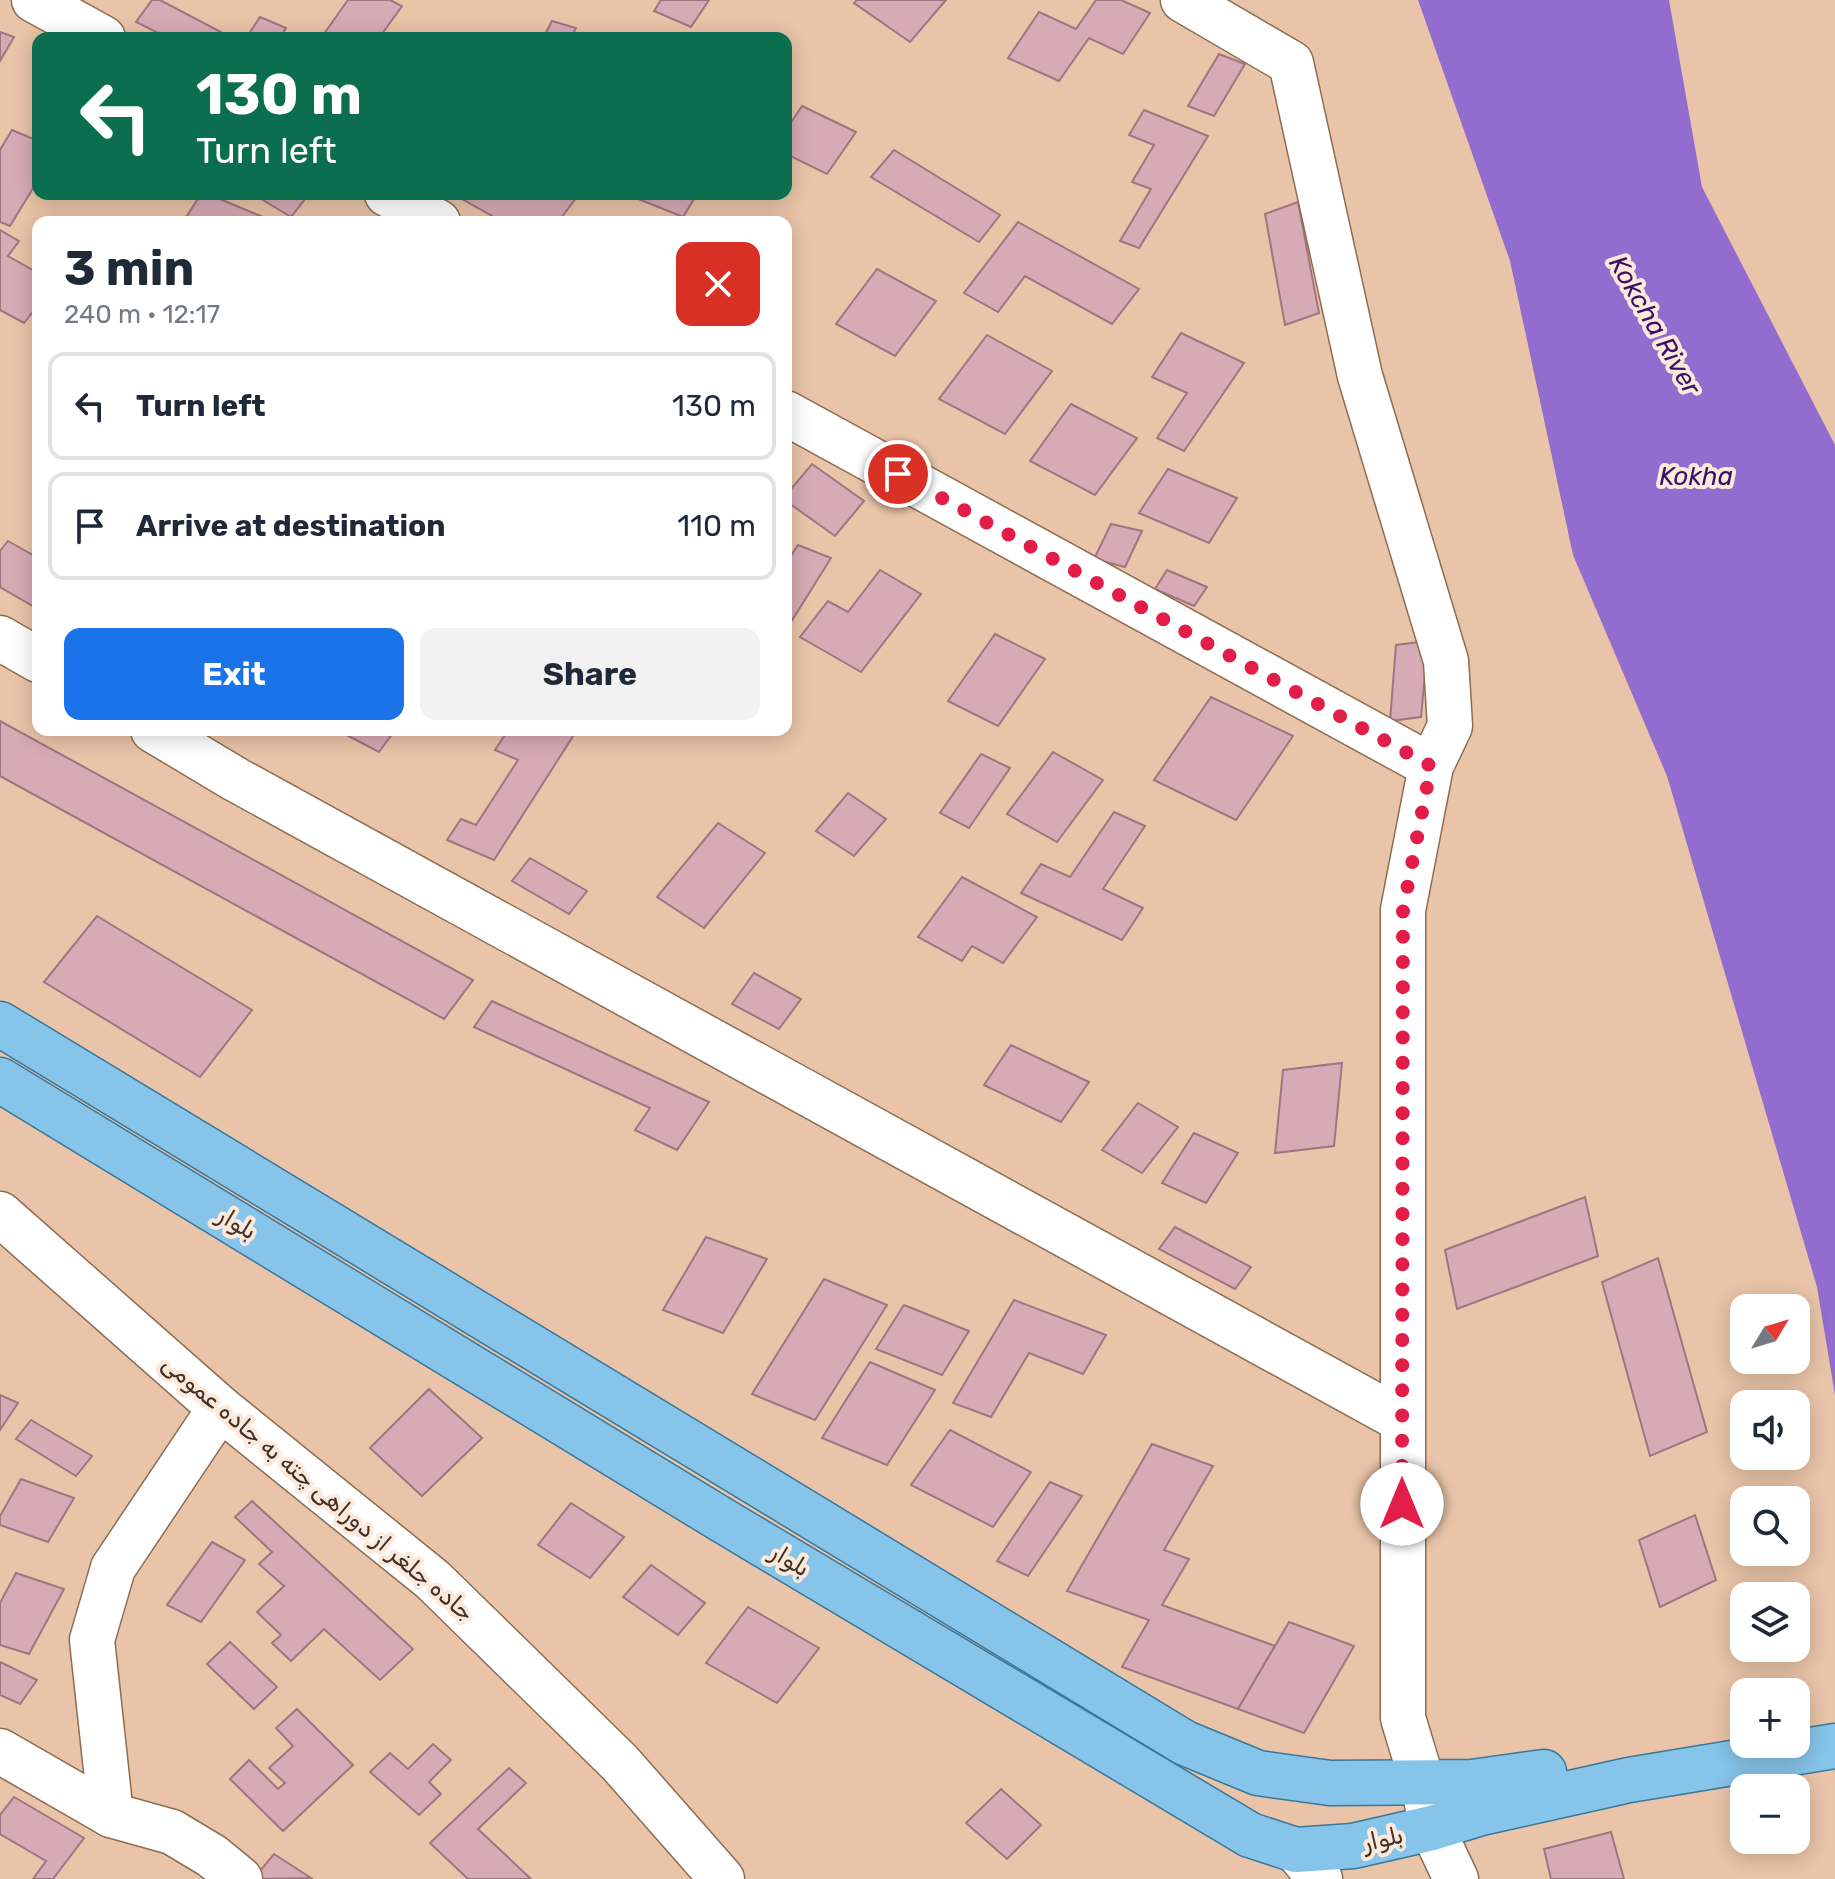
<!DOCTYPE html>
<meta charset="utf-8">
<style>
body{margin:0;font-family:Rubik,"Noto Naskh Arabic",sans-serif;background:#f2f2f3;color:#1f2937;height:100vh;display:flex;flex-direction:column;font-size:30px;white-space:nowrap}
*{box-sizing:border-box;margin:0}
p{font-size:26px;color:#747a83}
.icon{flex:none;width:44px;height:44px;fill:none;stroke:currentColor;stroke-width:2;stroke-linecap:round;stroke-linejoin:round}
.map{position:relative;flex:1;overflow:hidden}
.panel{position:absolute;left:32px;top:216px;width:760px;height:520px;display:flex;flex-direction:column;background:#fff;border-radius:16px;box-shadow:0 4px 20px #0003}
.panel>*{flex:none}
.hud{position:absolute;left:32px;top:32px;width:760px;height:168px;border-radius:16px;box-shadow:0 4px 20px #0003;background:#0b6e4f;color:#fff;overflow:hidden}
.needle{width:52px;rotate:52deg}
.tools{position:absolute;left:1730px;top:1294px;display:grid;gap:16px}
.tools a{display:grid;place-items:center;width:80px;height:80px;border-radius:16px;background:#fff;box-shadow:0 4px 20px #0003;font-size:40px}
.pin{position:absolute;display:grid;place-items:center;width:68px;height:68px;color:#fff;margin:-34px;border:4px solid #fff;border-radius:50%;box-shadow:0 2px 8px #0007}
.me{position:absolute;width:88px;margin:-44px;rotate:0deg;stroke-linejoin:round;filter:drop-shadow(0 0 6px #0008)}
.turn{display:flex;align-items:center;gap:28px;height:168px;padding:0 32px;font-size:36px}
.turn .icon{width:104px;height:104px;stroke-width:2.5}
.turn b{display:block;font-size:56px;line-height:68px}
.round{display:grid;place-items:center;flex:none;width:84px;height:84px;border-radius:16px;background:#f2f2f3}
.summary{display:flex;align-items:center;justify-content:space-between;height:136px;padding:0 32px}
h1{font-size:48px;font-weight:700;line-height:60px}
.cta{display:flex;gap:16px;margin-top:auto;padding:16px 32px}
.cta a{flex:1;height:92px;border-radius:16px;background:#1a73e8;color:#fff;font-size:32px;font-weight:700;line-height:92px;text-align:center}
.cta a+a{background:#f2f2f3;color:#1f2937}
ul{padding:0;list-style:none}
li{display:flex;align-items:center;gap:24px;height:108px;margin:0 16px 12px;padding:0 16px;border:4px solid #e0e1e3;border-radius:16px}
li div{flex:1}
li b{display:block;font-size:30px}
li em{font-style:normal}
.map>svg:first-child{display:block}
.water{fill:#936ccf}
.building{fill:#d8aab6;stroke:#a07581;stroke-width:2}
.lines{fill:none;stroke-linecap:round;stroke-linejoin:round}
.minor-casing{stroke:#8d6d52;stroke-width:47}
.tertiary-casing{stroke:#8d6d52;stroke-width:47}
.primary-casing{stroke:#39779b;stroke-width:47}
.minor{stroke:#fff;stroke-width:44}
.tertiary{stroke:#fff;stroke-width:44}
.primary{stroke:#86c4e9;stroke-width:44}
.route{stroke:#e11d48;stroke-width:14;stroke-dasharray:0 25.2}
.labels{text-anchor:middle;stroke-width:8;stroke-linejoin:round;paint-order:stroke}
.street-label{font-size:24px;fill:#403226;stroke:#fce9db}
.water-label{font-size:26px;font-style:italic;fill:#3c0f69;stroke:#fce9db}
</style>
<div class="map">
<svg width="1835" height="1879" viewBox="0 0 1835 1879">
<rect width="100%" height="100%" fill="#e9c4a8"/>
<polygon class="water" points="1418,0 1669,0 1702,187 1835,445 1835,1395 1817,1287 1667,776 1573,555 1510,261"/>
<g class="building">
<polygon points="152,0 160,0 221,32 216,38 168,38 136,22"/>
<polygon points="348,0 390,0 402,6 379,38 321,38"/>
<polygon points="661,0 709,0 691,27 654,11"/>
<polygon points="857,0 946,0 910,42 854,3"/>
<polygon points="1096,0 1121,0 1150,13 1123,54 1089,38 1059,81 1008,58 1039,12 1076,29"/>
<polygon points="260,17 286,28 280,38 246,38"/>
<polygon points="552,21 576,28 571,38 543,38"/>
<polygon points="0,32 14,37 0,61"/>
<polygon points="1219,54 1245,64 1214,116 1188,106"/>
<polygon points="802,106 856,132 827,174 786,154 786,130"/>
<polygon points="1144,110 1208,136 1139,248 1120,241 1151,189 1132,182 1154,145 1129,135"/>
<polygon points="12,130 38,141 38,180 10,226 0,222 0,150"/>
<polygon points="894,150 1000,215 979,242 871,177"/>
<polygon points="201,194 208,194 275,222 183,222"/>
<polygon points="253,194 309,194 291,217"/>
<polygon points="453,194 579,194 558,222 503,222"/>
<polygon points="626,194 697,194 683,217"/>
<polygon points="1298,202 1319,313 1285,325 1265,214"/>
<polygon points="1018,222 1139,289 1112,324 1025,276 998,312 964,293"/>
<polygon points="0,230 19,241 8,256 38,273 38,305 24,323 0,310"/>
<polygon points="877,269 936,301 895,356 836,324"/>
<polygon points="1181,333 1244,363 1184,451 1157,438 1187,393 1152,377"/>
<polygon points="987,335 1052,371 1005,434 939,399"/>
<polygon points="1071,404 1137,438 1095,495 1030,461"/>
<polygon points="812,464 864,501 835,536 786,501 786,495"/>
<polygon points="1168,469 1237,498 1209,543 1139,513"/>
<polygon points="1111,524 1142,531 1125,567 1094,559"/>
<polygon points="8,541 38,558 38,609 0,587 0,551"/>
<polygon points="798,545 831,558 786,630 786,563"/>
<polygon points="880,570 921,594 861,672 800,637 828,601 848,612"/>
<polygon points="1167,570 1207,587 1194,606 1155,589"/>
<polygon points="995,634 1045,659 998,726 948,701"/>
<polygon points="1428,641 1421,717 1390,721 1396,645"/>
<polygon points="1211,697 1293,736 1236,820 1154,780"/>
<polygon points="0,721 473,980 444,1019 0,776"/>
<polygon points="337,730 395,730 379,752"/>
<polygon points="508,730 523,733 525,730 577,730 494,860 447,840 461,819 476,825 518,760 495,750"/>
<polygon points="1053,752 1103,780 1057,842 1007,814"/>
<polygon points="981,754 1010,768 969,828 940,813"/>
<polygon points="848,793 886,819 854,856 816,831"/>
<polygon points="1114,812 1145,826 1103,889 1143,908 1122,940 1021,893 1041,864 1070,877"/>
<polygon points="718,823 765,853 704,928 657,897"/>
<polygon points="530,858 587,891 569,914 512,881"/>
<polygon points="962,877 1037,917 1003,963 972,946 962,961 918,937"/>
<polygon points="97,916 252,1010 200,1077 44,982"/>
<polygon points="754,973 801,999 779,1029 732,1004"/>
<polygon points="492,1001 709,1102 677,1150 635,1130 650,1108 474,1027"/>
<polygon points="1011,1045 1089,1082 1061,1122 984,1085"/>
<polygon points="1342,1063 1334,1146 1275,1153 1283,1070"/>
<polygon points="1138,1103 1178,1127 1142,1173 1102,1150"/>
<polygon points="1194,1133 1238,1153 1206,1203 1162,1183"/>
<polygon points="1585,1197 1598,1256 1457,1309 1445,1250"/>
<polygon points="1175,1227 1251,1267 1235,1289 1159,1249"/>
<polygon points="706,1237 767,1259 723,1333 663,1310"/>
<polygon points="1658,1258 1707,1432 1650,1456 1602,1282"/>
<polygon points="824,1279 887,1305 815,1420 752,1394"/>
<polygon points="1014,1300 1106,1335 1083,1374 1029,1353 991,1417 953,1403"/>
<polygon points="904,1305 969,1331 942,1375 876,1349"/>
<polygon points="870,1362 935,1390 887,1465 822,1438"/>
<polygon points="429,1389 482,1438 422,1496 370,1448"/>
<polygon points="0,1395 18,1403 0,1430"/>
<polygon points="31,1420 92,1456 76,1476 16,1439"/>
<polygon points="950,1430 1031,1472 993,1527 911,1485"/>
<polygon points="1152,1444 1213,1466 1164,1550 1189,1559 1162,1605 1275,1646 1238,1709 1122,1667 1149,1620 1067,1591"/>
<polygon points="21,1479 74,1498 48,1542 0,1525 0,1516"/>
<polygon points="1050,1482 1082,1496 1028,1576 997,1561"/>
<polygon points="252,1501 413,1649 380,1680 324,1629 291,1661 272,1643 281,1635 257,1612 284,1586 259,1564 272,1552 235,1517"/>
<polygon points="571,1503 624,1537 590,1578 538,1545"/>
<polygon points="1695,1515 1716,1580 1660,1607 1639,1540"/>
<polygon points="212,1542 245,1560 201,1622 167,1605"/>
<polygon points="651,1565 705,1603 678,1635 623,1597"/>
<polygon points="16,1573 64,1589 29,1654 0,1645 0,1603"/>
<polygon points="748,1607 819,1648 777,1703 706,1663"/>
<polygon points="1289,1622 1354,1646 1304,1733 1238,1709"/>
<polygon points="230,1642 277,1687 254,1709 207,1664"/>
<polygon points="0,1662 37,1680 20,1704 0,1695"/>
<polygon points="297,1709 353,1765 283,1831 230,1779 249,1760 278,1789 285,1783 269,1768 293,1746 276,1728"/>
<polygon points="433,1744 451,1760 429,1782 441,1794 419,1815 370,1772 390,1753 408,1769"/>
<polygon points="509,1768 526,1783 478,1829 531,1879 468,1879 430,1843"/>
<polygon points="1001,1789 1041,1825 1007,1859 966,1823"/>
<polygon points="14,1797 84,1838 53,1879 33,1879 46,1861 0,1834 0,1815"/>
<polygon points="1611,1832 1624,1879 1551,1879 1544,1849"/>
<polygon points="274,1854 311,1878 259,1879 255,1877"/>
</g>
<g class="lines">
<defs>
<g id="minor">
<polyline points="34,0 103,38"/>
<polyline points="1183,0 1291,63 1360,376 1446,661 1450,726 1431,766 1403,910 1403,1718 1423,1784"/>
<polyline points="387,194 438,222"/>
<polyline points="786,413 1431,766"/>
<polyline points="0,638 38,660"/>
<polyline points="153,730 235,779 1402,1420"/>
<polyline points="0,1751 111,1815 172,1832 212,1856 240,1879"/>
<polyline points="111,1815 92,1640 113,1568 220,1408"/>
</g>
<g id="tertiary">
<polyline points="0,1214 220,1408 433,1580 620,1763 722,1879"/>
<polyline points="1423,1784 1432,1828 1456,1879"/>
<polyline points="1296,1850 1320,1879"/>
</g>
<g id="primary">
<polyline points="0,1024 1185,1743 1258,1773 1330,1783 1472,1782 1544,1772"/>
<polyline points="0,1080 727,1523 1250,1835 1296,1850 1353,1846 1432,1828 1481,1813 1629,1780 1835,1746"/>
</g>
</defs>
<use href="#minor" class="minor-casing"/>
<use href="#tertiary" class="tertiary-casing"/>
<use href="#primary" class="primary-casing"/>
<use href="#minor" class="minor"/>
<use href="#tertiary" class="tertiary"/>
<use href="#primary" class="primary"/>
</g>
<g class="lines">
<polyline class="route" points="898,474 1431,766 1403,910 1402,1504"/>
</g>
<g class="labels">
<g class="street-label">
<text transform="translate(237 1223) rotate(31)" y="8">بلوار</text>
<text transform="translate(318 1488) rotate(40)" y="8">جاده جلغر از دوراهی چته به جاده عمومی</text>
<text transform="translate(790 1560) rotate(31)" y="8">بلوار</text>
<text transform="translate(1383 1839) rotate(-13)" y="8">بلوار</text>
</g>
<g class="water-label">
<text transform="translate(1655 325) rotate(60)" y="9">Kokcha River</text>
<text x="1696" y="485">Kokha</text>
</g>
</g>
</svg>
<div class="tools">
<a><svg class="needle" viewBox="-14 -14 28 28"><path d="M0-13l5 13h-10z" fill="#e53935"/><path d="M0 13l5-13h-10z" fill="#747a83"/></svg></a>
<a><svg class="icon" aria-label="sound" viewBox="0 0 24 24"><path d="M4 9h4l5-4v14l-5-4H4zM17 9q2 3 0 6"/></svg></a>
<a><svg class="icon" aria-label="search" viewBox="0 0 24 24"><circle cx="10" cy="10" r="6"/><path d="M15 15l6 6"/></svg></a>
<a><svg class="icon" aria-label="layers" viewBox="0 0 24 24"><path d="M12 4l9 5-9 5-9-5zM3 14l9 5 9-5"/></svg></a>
<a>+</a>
<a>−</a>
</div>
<div class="pin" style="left:898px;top:474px;background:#d93025"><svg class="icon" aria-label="arrive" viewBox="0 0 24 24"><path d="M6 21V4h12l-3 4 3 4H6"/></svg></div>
<svg class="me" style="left:1402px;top:1504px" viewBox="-20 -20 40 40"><circle r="19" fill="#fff"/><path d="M0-13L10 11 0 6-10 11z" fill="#e11d48"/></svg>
<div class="hud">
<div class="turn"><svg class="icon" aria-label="left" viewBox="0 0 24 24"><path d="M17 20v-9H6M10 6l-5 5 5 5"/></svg><div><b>130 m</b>Turn left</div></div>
</div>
<section class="panel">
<div class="summary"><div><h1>3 min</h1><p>240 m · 12:17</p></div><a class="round" style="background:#d93025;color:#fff"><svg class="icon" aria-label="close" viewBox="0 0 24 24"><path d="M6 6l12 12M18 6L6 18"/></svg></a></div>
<ul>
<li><svg class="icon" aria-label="left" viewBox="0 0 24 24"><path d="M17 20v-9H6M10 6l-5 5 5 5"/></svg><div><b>Turn left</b></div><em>130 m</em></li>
<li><svg class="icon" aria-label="arrive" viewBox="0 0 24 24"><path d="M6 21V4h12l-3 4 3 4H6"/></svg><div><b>Arrive at destination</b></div><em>110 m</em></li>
</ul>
<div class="cta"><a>Exit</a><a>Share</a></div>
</section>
</div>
